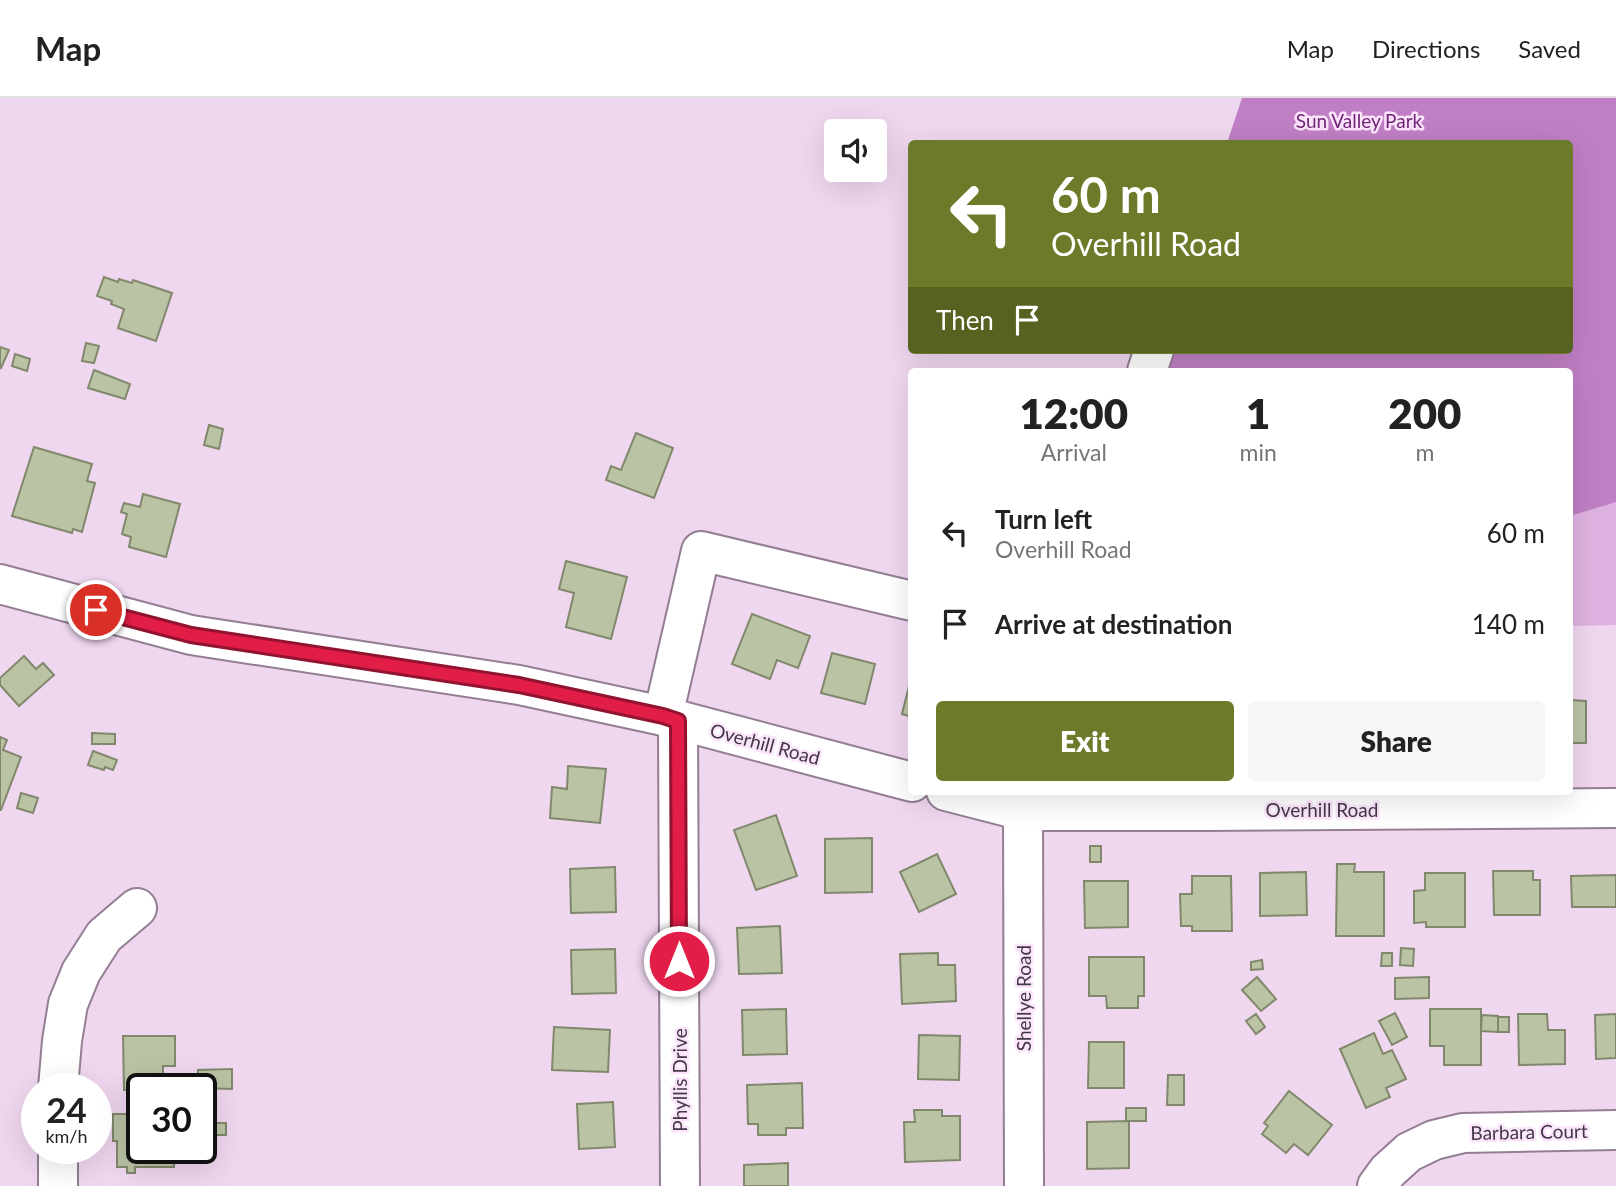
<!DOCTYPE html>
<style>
body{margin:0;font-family:Lato,sans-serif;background:#f6f6f6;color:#222;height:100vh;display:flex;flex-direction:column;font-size:26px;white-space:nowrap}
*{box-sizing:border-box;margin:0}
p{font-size:23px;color:#767676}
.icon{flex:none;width:38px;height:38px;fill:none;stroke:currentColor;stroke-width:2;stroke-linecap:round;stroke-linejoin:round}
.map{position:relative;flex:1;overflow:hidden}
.panel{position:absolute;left:908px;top:270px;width:665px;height:427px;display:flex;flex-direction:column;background:#fff;border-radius:7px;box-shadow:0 7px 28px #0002}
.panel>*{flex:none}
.guide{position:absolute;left:908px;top:42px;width:665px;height:214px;border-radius:7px;box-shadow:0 7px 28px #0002;background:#6c7b29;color:#fff;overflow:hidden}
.fabs{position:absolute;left:824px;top:21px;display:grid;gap:14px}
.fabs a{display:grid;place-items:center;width:63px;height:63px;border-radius:7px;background:#fff;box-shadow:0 7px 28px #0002;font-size:35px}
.speed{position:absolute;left:21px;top:975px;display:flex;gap:14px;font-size:35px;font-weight:700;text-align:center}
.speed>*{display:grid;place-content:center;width:91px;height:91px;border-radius:50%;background:#fff;box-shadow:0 7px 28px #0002;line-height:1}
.speed small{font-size:18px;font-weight:400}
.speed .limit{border:4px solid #111;border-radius:10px;background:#fff;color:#111}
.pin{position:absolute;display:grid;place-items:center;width:60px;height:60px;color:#fff;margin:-30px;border:4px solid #fff;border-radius:50%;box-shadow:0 2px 7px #0007}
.me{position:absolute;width:77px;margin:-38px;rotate:0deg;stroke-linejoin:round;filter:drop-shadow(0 0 5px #0008)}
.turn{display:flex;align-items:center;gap:24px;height:147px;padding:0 28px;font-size:32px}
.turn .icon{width:91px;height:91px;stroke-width:2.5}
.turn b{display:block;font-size:49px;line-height:60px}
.then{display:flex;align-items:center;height:66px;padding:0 28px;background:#0003;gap:14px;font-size:26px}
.eta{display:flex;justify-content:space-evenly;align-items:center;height:119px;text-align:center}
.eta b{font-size:42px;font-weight:800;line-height:49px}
.cta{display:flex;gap:14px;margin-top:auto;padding:14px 28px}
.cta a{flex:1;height:80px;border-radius:7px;background:#6c7b29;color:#fff;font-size:28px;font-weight:800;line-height:80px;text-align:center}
.cta a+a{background:#f6f6f6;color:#222}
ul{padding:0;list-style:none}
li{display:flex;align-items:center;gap:21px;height:91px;padding:0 28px}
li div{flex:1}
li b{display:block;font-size:26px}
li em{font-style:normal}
header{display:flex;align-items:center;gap:42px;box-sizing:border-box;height:98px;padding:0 35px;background:#fff;border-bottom:2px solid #e0e0e0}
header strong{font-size:33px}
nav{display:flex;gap:38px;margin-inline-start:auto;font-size:24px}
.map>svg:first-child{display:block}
.green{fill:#deb2e0}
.forest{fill:#c07fc4}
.building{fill:#bbc3a5;stroke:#81886c;stroke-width:2}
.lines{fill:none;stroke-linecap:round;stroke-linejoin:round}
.minor-casing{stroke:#937e94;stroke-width:42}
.minor{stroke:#fff;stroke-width:38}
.route-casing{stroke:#92132f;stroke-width:18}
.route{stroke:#e11d48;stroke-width:12}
.labels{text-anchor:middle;stroke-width:5;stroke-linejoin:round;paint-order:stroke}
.park-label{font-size:19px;fill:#732579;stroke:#fce4fd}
.street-label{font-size:19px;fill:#423943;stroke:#fce4fd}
</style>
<header>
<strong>Map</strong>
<nav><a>Map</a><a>Directions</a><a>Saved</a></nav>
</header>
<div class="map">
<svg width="1616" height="1088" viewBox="0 0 1616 1088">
<rect width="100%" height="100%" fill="#efd7f0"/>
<polygon class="green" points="1616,65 1616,527 1570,528 1570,252"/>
<polygon class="forest" points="1242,0 1616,0 1616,404 1570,418 1570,273 1153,273 1160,252 1570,252 1570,46 1227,45"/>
<g class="building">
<polygon points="104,179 118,184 119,181 132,185 133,182 172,195 156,243 118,230 124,211 111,206 112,203 97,198"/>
<polygon points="86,245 99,248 94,265 82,263"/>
<polygon points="0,249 9,252 1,270 0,269"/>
<polygon points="15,256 30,261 27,273 12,268"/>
<polygon points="94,272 130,286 125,301 88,290"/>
<polygon points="209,327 223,331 219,351 204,347"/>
<polygon points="636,335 673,350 654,400 606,382 611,368 621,372"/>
<polygon points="34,349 92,366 87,383 95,385 82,434 73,431 72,435 12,418"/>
<polygon points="143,396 180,406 166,459 129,449 131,439 122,436 127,416 121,414 124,405 140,409"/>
<polygon points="566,463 627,479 611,541 566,529 574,495 559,491"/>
<polygon points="752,516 810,538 798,570 777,562 770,581 732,566"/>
<polygon points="832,555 875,566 865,606 821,595"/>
<polygon points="24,558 36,571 43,565 54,577 19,608 0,587 0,580"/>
<polygon points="912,576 912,619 902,616"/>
<polygon points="1570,602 1586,603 1586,645 1570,645"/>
<polygon points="92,635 115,636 115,646 92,646"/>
<polygon points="0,639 7,642 3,652 21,659 1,712 0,712"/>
<polygon points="93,653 117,662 113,672 105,669 104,672 88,667"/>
<polygon points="568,668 606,671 600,725 550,720 552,689 567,691"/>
<polygon points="21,695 38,700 33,715 17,710"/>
<polygon points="776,717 797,778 756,792 734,732"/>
<polygon points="872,740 872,794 825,795 825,741"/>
<rect x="1090" y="748" width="11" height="16"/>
<polygon points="937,756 956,796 919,814 900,774"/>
<polygon points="1337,766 1355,766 1354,774 1384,774 1384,838 1336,838"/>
<polygon points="615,769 616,814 571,815 570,771"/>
<polygon points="1493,773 1533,773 1533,782 1540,782 1540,817 1494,817"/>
<polygon points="1306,774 1307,817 1260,818 1260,775"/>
<polygon points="1425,775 1465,775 1465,829 1426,829 1426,824 1414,825 1414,793 1425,792"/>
<polygon points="1616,777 1616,809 1572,809 1571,778"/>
<polygon points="1192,778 1231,778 1232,833 1192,833 1192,828 1181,828 1180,796 1192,796"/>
<polygon points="1084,783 1128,783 1128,829 1085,830"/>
<polygon points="780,828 782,875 739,876 737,830"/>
<polygon points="1401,850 1414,851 1413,868 1400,867"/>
<polygon points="615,851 616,895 572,896 571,852"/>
<polygon points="938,855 938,867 955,867 956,903 902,906 900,856"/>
<polygon points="1382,855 1392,855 1392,868 1381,868"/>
<polygon points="1089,859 1144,859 1144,898 1138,898 1138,910 1107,910 1106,898 1089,898"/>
<polygon points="1262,862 1263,871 1251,872 1251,864"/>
<polygon points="1257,879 1276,901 1261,913 1242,892"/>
<polygon points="1429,879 1429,900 1395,901 1395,880"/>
<polygon points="786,911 787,956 743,957 742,912"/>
<polygon points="1430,911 1481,911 1481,967 1444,967 1444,948 1430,948"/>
<polygon points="1395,915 1407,939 1392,947 1379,923"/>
<polygon points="1256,916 1265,929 1256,936 1246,923"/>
<polygon points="1518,916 1547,916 1548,932 1565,932 1565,966 1519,967"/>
<polygon points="1616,916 1616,960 1596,961 1595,917"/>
<polygon points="1482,917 1498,918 1498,934 1481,933"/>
<rect x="1498" y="919" width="11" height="15"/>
<polygon points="554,929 610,932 608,974 552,972"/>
<polygon points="1374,935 1383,956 1392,952 1406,981 1386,990 1390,999 1366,1010 1340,951"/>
<polygon points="919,937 960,938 959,982 918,981"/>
<polygon points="123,938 175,938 175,968 163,968 163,990 124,992"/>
<polygon points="1089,944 1124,944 1124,990 1088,990"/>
<polygon points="232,971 232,991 198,990 198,972"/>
<polygon points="1168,977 1184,977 1184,1007 1167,1007"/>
<polygon points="802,985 803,1030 786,1030 786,1037 758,1037 758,1026 748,1026 747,987"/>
<polygon points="1289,993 1332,1027 1308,1057 1294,1046 1286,1055 1262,1036 1268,1028 1264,1025"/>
<polygon points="613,1004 615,1049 579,1051 577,1006"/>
<rect x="1126" y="1010" width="20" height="13"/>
<polygon points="914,1012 942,1012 942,1018 960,1018 960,1062 905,1064 904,1024 915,1024"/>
<polygon points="113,1016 142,1016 142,1050 174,1050 174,1069 135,1069 135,1075 127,1075 127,1069 117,1069 117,1043 113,1043"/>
<polygon points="1129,1023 1129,1070 1087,1071 1087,1024"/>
<polygon points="215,1025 226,1025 226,1037 216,1037"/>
<polygon points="788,1065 788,1088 744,1088 744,1067"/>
</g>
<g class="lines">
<defs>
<g id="minor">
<polyline points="1147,273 1154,252"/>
<polyline points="0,486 191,537 519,587 663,618 912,684"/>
<polyline points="663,618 701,453 912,503"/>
<polyline points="678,623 680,1088"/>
<polyline points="946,693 1023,713 1206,713 1616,710"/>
<polyline points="1023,713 1024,1088"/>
<polyline points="58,990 62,943 68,906 81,874 104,838 137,810"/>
<polyline points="58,1050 58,1088"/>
<polyline points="1377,1088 1388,1073 1409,1054 1434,1042 1463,1035 1616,1032"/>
</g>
</defs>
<use href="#minor" class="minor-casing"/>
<use href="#minor" class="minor"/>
</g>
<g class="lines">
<defs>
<polyline id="route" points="96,512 191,537 519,587 663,618 678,623 679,863"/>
</defs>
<use href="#route" class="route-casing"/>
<use href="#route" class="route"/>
</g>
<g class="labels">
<g class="park-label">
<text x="1359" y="30">Sun Valley Park</text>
</g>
<g class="street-label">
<text transform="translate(765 646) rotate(15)" y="7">Overhill Road</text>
<text x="1322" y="719">Overhill Road</text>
<text transform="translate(1024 900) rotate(-90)" y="7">Shellye Road</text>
<text transform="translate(680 982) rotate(-90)" y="7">Phyllis Drive</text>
<text transform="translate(1529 1034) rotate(-1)" y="7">Barbara Court</text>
</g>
</g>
</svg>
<div class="fabs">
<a><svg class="icon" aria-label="sound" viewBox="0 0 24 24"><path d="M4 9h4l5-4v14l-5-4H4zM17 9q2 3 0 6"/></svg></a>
</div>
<div class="speed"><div>24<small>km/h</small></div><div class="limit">30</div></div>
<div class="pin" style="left:96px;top:512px;background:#d93025"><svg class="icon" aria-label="arrive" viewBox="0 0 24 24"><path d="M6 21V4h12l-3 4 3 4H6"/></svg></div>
<svg class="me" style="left:679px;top:863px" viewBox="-20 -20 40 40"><circle r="17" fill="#e11d48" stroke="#fff" stroke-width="3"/><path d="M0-11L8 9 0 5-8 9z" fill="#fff"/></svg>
<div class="guide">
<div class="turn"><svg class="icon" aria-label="left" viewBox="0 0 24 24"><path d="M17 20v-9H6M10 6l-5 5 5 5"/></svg><div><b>60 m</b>Overhill Road</div></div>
<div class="then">Then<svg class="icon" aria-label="arrive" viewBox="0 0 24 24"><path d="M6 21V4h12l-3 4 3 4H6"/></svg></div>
</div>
<section class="panel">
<div class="eta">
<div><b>12:00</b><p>Arrival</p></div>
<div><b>1</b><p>min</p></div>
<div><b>200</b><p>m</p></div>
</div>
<ul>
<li><svg class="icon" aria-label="left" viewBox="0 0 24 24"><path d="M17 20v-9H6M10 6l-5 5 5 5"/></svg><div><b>Turn left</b><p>Overhill Road</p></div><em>60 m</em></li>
<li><svg class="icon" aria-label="arrive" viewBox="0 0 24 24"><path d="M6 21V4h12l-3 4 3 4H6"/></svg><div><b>Arrive at destination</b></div><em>140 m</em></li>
</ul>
<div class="cta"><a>Exit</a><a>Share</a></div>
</section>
</div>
